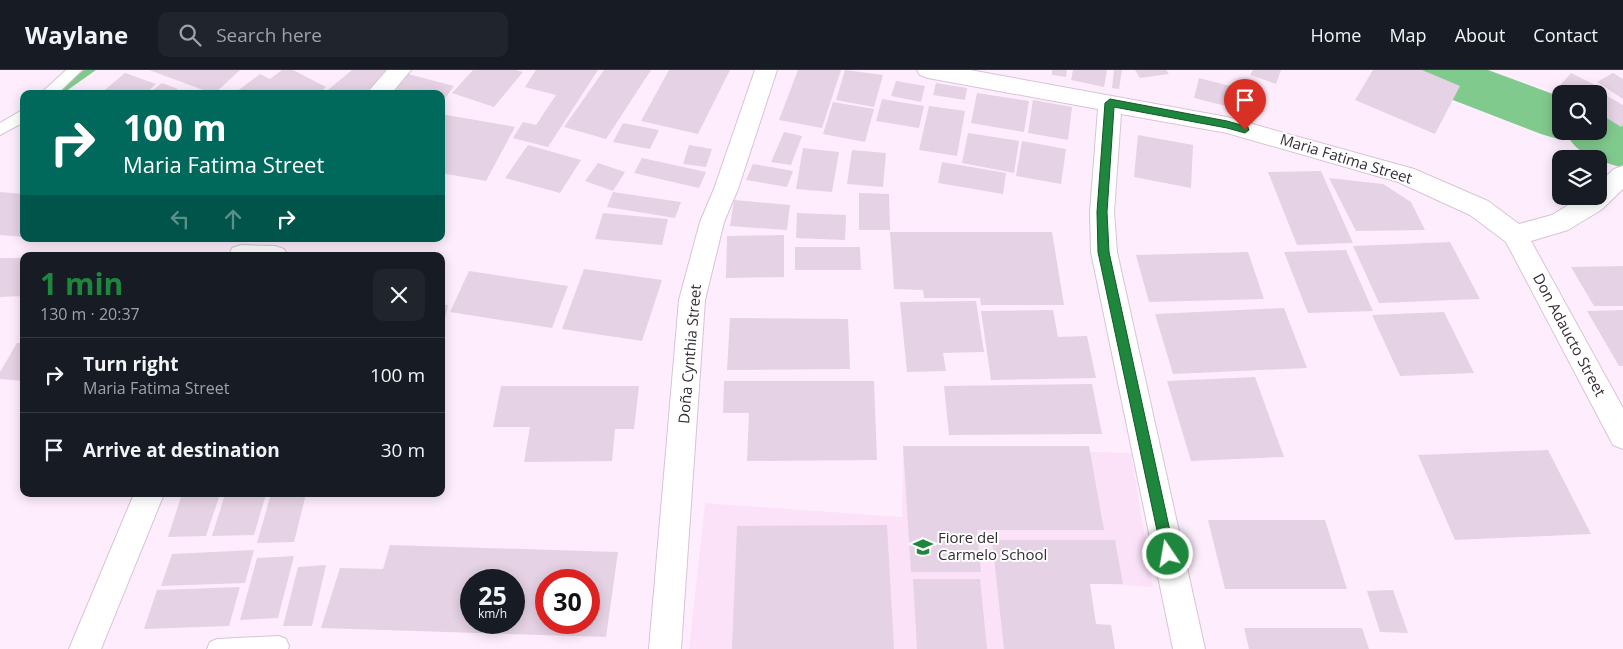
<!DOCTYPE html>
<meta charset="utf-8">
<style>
body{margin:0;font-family:"Open Sans",sans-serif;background:#20242c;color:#f1f3f6;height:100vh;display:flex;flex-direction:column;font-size:19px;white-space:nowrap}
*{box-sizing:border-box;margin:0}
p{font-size:16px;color:#9ea1a6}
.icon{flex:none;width:28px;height:28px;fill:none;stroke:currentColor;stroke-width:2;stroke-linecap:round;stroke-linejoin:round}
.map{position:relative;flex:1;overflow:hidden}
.details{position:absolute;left:20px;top:182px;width:425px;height:245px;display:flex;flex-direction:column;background:#171b24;border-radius:10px;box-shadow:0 2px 12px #0003}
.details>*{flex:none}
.top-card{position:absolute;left:20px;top:20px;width:425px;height:152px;border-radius:10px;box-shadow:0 2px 12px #0003;background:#00695c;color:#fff;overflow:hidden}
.tools{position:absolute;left:1552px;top:15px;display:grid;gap:10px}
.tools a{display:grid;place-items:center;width:55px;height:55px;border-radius:10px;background:#171b24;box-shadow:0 2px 12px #0003;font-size:25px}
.speed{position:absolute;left:460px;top:499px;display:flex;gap:10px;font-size:25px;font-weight:700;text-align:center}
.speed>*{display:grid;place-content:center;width:65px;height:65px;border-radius:50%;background:#171b24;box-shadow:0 2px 12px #0003;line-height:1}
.speed small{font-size:12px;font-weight:400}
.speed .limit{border:8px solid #d22;background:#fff;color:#111}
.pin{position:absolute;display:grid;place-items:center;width:42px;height:42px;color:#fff;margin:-51px -21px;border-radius:50% 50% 50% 0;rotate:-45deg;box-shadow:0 0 5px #0007}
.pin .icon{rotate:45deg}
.me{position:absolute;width:55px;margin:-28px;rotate:348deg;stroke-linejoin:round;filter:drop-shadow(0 0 4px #0008)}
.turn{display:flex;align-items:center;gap:18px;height:105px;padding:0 20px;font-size:22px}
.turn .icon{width:65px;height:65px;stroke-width:2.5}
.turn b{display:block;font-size:35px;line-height:42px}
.lanes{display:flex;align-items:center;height:48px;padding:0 20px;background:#0003;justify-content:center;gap:25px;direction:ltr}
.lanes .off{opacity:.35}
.round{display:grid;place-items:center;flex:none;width:52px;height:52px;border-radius:10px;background:#20242c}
.summary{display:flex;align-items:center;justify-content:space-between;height:85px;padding:0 20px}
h1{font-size:30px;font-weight:700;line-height:38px;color:#1e873d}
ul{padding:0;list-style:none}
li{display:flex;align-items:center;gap:15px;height:75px;padding:0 20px;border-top:1px solid #363941}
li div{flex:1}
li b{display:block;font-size:19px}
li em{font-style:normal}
header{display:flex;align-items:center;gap:30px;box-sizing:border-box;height:70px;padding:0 25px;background:#171b24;border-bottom:1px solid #363941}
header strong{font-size:24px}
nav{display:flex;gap:28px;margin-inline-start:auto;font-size:18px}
.search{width:350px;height:45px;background:#20242c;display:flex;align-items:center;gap:12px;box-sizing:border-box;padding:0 18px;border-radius:10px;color:#9ea1a6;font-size:19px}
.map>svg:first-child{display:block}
.built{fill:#fbe2f9}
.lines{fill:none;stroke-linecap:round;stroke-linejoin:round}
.stream{fill:#81ca8d;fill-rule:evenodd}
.river{fill:#81ca8d;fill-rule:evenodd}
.building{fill:#e5d2e4;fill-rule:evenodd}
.service-casing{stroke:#d7c4d5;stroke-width:2}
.minor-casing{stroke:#d7c4d5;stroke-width:2}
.service{fill:#fff;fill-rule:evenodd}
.minor{fill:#fff;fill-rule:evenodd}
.route{fill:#1e873d;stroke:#145828}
.labels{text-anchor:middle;stroke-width:4;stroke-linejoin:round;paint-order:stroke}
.street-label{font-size:15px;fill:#342d34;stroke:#fff}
.poi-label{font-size:15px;fill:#342d34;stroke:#fff;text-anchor:start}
</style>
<header>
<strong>Waylane</strong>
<div class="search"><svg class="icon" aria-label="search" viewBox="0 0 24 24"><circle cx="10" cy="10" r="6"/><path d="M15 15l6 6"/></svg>Search here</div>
<nav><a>Home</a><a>Map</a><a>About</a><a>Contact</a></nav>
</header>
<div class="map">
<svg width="1623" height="579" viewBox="0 0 1623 579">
<rect width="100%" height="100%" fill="#feeefd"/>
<polygon class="built" points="903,376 1131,383 1153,517 1014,508 1023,579 689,579 705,433 902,447"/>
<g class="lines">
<polygon class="stream" points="84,0 96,0 62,24 51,24"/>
<path class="river" d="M 1408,0 L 1488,0 L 1561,27 L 1561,61 L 1599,61 L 1599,41 L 1623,50 L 1623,98 C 1604,92 1579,86 1569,68 L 1561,70 L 1541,64 L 1427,20 L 1416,14 Z"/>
</g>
<g class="building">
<polygon points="149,0 240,0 214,24"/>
<polygon points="282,0 293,0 326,17 318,24 226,24 231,20 236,22 260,4 270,9"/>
<polygon points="352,0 391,0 363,24 323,24"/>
<polygon points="473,0 516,0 523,2 494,37 452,23"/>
<polygon points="536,0 598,0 548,77 513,68 523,52 536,55 556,25 525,17"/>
<polygon points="604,0 651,0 606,69 564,57"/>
<polygon points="669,0 730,0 698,64 641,51"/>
<polygon points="798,0 841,0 822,58 779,50"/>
<polygon points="845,0 883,5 874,37 836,30"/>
<polygon points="1052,0 1067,0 1066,7 1052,5"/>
<polygon points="1073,0 1107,0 1104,17 1071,10"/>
<polygon points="1114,0 1122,0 1119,19 1112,18"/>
<polygon points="1135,0 1166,0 1169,4 1140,8"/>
<polygon points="1253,0 1281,0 1276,14 1250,5"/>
<polygon points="1373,0 1422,0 1460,16 1435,64 1355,30"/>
<polygon points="125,3 156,14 145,24 100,24"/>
<polygon points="1571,3 1595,15 1588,24 1562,24 1556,20"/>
<polygon points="1613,3 1623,9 1623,29 1597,12"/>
<polygon points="408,4 454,16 441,34 441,24 393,24"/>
<polygon points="1199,8 1242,19 1238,39 1194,28"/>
<polygon points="896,11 925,16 921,32 891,26"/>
<polygon points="162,13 178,19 172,24 148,24"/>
<polygon points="936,13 967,18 965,30 933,25"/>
<polygon points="977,23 1029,31 1024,62 971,53"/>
<polygon points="1607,26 1623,35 1623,55 1621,57 1599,43 1599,33"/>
<polygon points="882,29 924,36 919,58 876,51"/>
<polygon points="1033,30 1072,37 1068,70 1028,63"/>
<polygon points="833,32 874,39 865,72 823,64"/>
<polygon points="929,36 965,41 957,86 919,80"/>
<polygon points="441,44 515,57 486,111 441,103"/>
<polygon points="623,53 659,60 650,79 613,72"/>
<polygon points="784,62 802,66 791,95 771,92"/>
<polygon points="968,63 1019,71 1014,103 962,93"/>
<polygon points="1138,65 1193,75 1191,118 1134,107"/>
<polygon points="1022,71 1066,79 1061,114 1016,106"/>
<polygon points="528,75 581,90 560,123 505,108"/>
<polygon points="689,75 712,79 706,97 683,94"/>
<polygon points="803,78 839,82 832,122 796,119"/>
<polygon points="852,80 886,83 883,117 847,114"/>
<polygon points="642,88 706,102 699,118 634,103"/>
<polygon points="942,92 1006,103 1003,124 938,113"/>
<polygon points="598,93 625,102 613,121 585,111"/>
<polygon points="753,94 793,101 787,117 746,110"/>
<polygon points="1321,101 1353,173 1297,175 1268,102"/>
<polygon points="1329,108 1383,114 1411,132 1425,160 1356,161"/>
<polygon points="0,122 24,124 24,167 0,165"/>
<polygon points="613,122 681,132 675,148 607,137"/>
<polygon points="859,123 889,124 890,160 859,160"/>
<polygon points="734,130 790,135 787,160 730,156"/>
<polygon points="603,143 668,149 662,175 595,169"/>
<polygon points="797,143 846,145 845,170 796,168"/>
<polygon points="890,162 1052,162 1064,235 981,235 980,228 924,228 923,220 894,219"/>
<polygon points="784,165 784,207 726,208 727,166"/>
<polygon points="1450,172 1480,229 1379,233 1353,176"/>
<polygon points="795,177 860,177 861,200 795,200"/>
<polygon points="1346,180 1373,241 1308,243 1284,182"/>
<polygon points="1248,182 1264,229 1149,232 1136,185"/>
<polygon points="0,188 24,188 24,226 0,227"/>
<polygon points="1623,196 1623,236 1594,236 1571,197"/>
<polygon points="584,199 662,210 642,271 562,259"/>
<polygon points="469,201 568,216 552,258 450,242"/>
<polygon points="976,231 984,282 943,283 946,301 907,302 900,232"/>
<polygon points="441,235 448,235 442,263 441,263"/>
<polygon points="1284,238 1307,298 1173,304 1155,244"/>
<polygon points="1053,240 1058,267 1087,266 1096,308 991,310 981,241"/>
<polygon points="1623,240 1623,296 1619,296 1587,241"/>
<polygon points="1444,242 1474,303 1400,306 1372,245"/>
<polygon points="730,248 848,249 850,299 727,300"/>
<polygon points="17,273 24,273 24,311 0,309 0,302"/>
<polygon points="1255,307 1284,387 1191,391 1167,311"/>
<polygon points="724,311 874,311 877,390 747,391 749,343 723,343"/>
<polygon points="1092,314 1102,364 949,365 944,316"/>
<polygon points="501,316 639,316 634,359 615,359 612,391 524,392 530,357 493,357"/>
<polygon points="903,376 1089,376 1104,460 977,460 981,502 911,502"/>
<polygon points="1548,380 1591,464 1455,470 1418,385"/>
<polygon points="182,424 220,424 206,466 168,467"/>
<polygon points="225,424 266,424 254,465 212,466"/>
<polygon points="271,424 306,424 294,472 257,473"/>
<polygon points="1208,450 1325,450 1347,519 1225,519"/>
<polygon points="887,455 894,579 732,579 737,456"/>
<polygon points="992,470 1115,470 1123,514 1090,514 1096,554 1111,555 1115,579 1004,579"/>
<path d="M 390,475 L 618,482 L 606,567 L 321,558 L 340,498 L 383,499 ZM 471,510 L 514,510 L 514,552 L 471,552 ZM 546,510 L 589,510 L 589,552 L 546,552 Z"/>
<polygon points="254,480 245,513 161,516 172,484"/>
<polygon points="294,486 278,548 240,550 257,488"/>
<polygon points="326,495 312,556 283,556 298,497"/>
<polygon points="913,509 980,509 987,579 917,579"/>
<polygon points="240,517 229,556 144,559 157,520"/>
<polygon points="1393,520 1408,563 1380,562 1367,521"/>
<polygon points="1244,558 1362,558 1369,579 1249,579"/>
</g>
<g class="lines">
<defs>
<g id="service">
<polygon points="66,0 82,0 57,24 40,24"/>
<polygon points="24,39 24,52 0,65 0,53"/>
<polygon points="279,566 286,569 289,576 288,579 207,579 210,572 217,569"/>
</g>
<g id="minor">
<polygon points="387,0 411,0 391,24 366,24"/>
<polygon points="755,0 777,0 738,119 724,152 705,230 681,579 649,579 679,230 700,152 714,119"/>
<polygon points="917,0 970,0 1227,47 1414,99 1488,131 1519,154 1552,145 1583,126 1599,126 1599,113 1614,99 1623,96 1623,119 1601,140 1568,160 1531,171 1623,338 1623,379 1613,375 1506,172 1470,145 1398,112 1227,63 1121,44 1114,142 1117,182 1205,579 1173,579 1091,182 1090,142 1098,39 928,8 920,5"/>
<polygon points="241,175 275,176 284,179 288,186 229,186 232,178"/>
<polygon points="134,424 164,424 101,579 69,579"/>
</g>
</defs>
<use href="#service" class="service-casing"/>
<use href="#minor" class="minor-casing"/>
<use href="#service" class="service"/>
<use href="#minor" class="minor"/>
</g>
<polygon class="route" points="1110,29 1227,51 1248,57 1249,60 1245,63 1227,58 1114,37 1107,142 1109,182 1175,484 1173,489 1168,491 1164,489 1162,484 1098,182 1097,142 1105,33"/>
<defs>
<symbol id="school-bare" viewBox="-9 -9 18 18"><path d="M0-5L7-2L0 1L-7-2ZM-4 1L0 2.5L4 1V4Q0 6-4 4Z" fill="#1e873d" stroke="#fff" stroke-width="2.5" paint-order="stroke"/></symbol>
</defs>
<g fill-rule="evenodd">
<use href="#school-bare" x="909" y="463" width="28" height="28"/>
</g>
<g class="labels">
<g class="street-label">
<text transform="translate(1346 89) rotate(17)" y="5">Maria Fatima Street</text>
<text transform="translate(1569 265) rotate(62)" y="5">Don Adaucto Street</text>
<text transform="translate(690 284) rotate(-85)" y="5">Doña Cynthia Street</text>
</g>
<g class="poi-label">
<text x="938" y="473">Fiore del<tspan x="938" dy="17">Carmelo School</tspan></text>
</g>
</g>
</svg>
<div class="tools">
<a><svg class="icon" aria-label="search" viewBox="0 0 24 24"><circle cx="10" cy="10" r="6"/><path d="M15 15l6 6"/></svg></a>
<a><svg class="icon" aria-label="layers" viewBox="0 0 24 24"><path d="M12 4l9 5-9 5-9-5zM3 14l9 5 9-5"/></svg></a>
</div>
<div class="speed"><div>25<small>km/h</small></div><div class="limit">30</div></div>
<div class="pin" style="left:1245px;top:60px;background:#d93025"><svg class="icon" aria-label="arrive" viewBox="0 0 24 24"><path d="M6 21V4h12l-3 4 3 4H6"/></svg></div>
<svg class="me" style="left:1168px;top:484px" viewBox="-20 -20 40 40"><circle r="17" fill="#1e873d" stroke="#fff" stroke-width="3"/><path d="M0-11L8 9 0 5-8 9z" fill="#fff"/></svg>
<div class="top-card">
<div class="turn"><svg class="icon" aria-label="right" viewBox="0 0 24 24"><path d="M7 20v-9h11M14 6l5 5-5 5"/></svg><div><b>100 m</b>Maria Fatima Street</div></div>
<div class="lanes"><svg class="icon off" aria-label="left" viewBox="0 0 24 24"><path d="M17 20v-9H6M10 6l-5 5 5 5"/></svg><svg class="icon off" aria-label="ahead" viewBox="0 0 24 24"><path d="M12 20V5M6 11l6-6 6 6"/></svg><svg class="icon" aria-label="right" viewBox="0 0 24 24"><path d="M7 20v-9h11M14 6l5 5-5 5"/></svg></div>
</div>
<section class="details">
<div class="summary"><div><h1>1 min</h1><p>130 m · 20:37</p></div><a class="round"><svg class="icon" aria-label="close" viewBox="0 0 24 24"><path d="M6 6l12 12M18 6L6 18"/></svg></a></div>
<ul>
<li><svg class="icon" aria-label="right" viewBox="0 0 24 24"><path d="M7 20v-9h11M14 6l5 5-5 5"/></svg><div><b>Turn right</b><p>Maria Fatima Street</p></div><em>100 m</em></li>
<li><svg class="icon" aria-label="arrive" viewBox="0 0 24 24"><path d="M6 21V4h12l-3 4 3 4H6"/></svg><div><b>Arrive at destination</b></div><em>30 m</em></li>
</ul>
</section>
</div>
